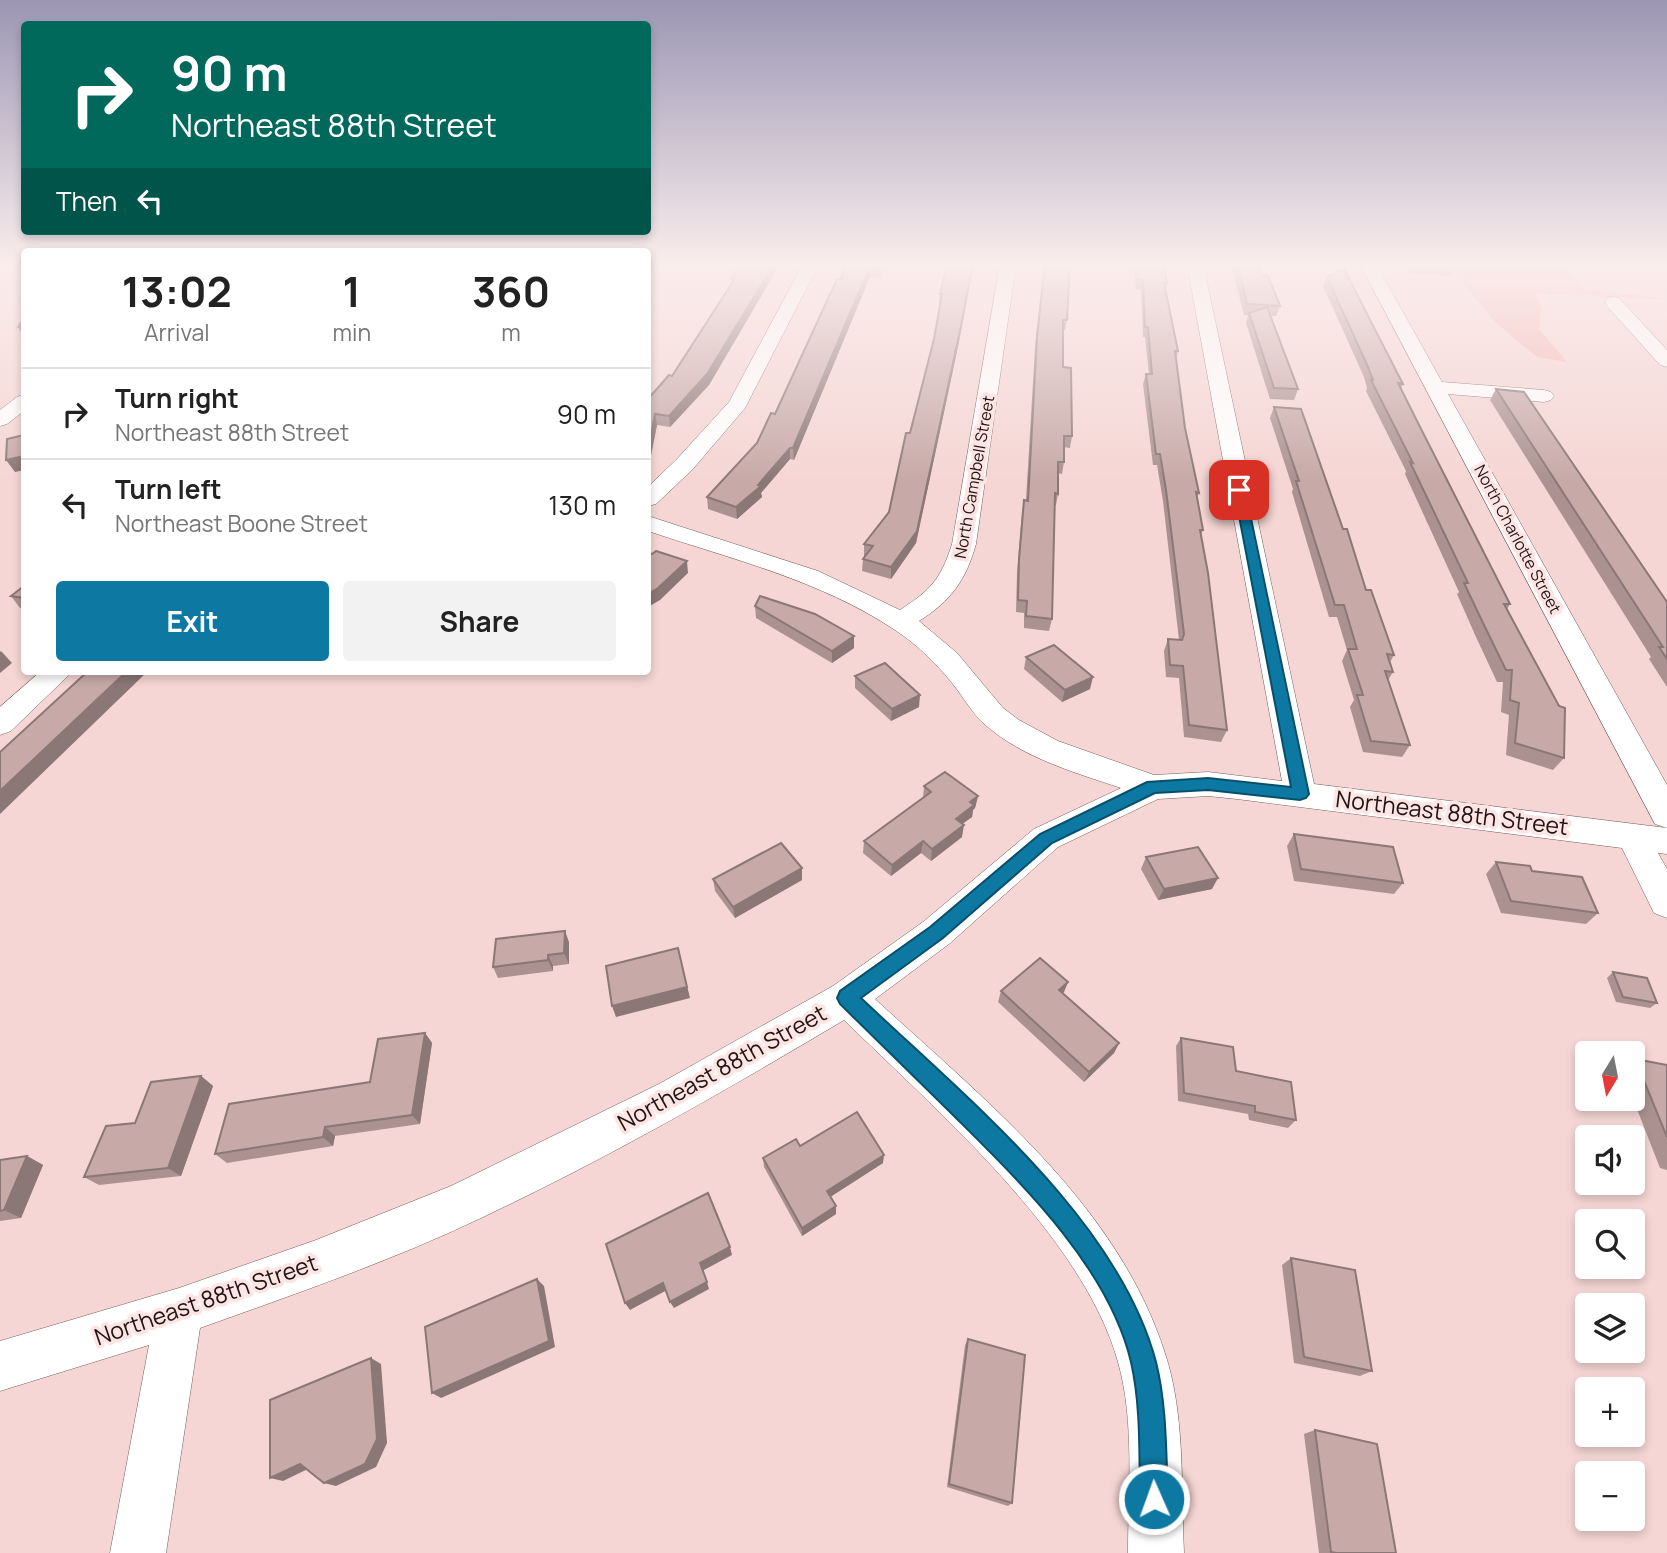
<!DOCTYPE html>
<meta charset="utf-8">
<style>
body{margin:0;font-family:Manrope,sans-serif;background:#f2f2f2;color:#222;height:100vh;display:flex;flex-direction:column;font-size:26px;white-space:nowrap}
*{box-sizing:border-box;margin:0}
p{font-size:23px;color:#767676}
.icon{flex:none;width:38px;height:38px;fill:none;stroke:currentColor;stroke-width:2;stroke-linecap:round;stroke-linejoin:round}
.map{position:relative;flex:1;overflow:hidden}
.details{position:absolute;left:21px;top:248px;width:630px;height:427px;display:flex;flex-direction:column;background:#fff;border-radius:7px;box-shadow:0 4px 10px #0003}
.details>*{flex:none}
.top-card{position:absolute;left:21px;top:21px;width:630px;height:214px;border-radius:7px;box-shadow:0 4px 10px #0003;background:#00695c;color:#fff;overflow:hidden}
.needle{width:46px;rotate:190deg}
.fabs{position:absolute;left:1575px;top:1041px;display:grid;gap:14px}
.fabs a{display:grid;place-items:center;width:70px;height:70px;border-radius:7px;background:#fff;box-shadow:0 4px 10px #0003;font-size:35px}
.pin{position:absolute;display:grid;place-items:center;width:60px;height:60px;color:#fff;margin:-30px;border-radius:14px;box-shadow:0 4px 10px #0006}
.me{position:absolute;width:77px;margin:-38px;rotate:358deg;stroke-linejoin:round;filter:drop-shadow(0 0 5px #0008)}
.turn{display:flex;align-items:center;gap:24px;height:147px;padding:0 35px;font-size:32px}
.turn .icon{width:91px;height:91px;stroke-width:2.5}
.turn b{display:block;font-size:49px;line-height:60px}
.then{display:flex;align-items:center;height:66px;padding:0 35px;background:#0003;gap:14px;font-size:26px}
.eta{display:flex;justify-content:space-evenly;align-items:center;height:119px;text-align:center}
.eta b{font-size:42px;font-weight:700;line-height:49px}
.button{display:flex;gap:14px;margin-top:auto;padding:14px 35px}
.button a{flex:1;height:80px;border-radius:7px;background:#0d79a3;color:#fff;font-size:28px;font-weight:700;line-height:80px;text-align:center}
.button a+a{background:#f2f2f2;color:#222}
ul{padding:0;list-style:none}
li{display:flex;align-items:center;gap:21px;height:91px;padding:0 35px;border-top:2px solid #e0e0e0}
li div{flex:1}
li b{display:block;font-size:26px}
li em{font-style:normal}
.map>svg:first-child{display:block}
.green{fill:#f4b8b4}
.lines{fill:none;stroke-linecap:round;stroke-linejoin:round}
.minor-casing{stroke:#775d5b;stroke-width:1}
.minor{fill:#fff;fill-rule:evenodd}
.wall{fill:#ab9290}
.shaded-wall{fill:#8b7776}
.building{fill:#c7aaa8;stroke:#8b7776;stroke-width:2}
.route{fill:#0d79a3;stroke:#084f6a;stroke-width:2}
.labels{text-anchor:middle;stroke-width:7;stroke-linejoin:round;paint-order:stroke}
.far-street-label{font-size:16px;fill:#201515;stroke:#fee5e3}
.near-street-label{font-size:23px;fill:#201515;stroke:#fee5e3}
</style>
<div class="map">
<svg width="1667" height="1553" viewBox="0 0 1667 1553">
<rect width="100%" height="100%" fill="#f5d6d4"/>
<polygon class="green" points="1447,264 1561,264 1585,289 1667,299 1536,294 1541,308 1539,329 1567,362 1537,357 1496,323"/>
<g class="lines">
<defs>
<g id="minor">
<polygon points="803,264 819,264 745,408 693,469 656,504 648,506 648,487 677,459 729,402"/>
<path d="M 1000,264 L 1016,264 L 976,544 C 966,580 951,601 919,621 L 957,653 L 1003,708 L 1019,720 L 1058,741 L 1154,775 L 1208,772 L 1282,781 L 1187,264 L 1203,264 L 1314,784 L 1667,828 L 1667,854 L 1658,853 L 1667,869 L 1667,918 L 1654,913 L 1622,848 L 1237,799 L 1208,796 L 1158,799 L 1058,847 L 949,944 L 875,999 C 988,1103 1123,1209 1168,1363 C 1185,1423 1181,1491 1184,1553 L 1128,1553 C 1128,1491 1135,1422 1118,1362 C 1083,1236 936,1110 844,1020 C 725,1091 606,1159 481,1218 C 391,1261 295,1294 200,1328 L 166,1553 L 110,1553 L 149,1345 L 0,1391 L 0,1341 L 179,1288 L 316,1240 L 451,1186 L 659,1084 L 833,986 L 923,922 L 1034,829 L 1121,788 C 1073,772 1020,757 982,722 C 972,712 965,700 956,688 C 939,666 918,645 895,630 C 820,580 731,559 648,531 L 648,516 L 818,571 L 900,610 C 931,590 941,579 952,544 Z"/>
<polygon points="1360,264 1376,264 1442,382 1544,390 1551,392 1554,396 1551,400 1544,402 1448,394 1667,785 1667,828 1655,824"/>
<polygon points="1613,297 1619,298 1667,350 1667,367 1660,365 1607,306 1605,302 1607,298"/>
<polygon points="24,395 24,411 7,424 0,426 0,410 17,397"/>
<polygon points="40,672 72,672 11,731 0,735 0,707"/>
</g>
</defs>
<use href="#minor" class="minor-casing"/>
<use href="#minor" class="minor"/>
</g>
<g class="wall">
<polygon points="741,264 779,264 777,269 709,385 670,427 657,425 649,465 648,465 648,399 672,376 732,283 731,279"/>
<polygon points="845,264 881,268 881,278 870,277 867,283 794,460 790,459 761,493 762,497 737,519 708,509 707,497 757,443 775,414 841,280"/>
<polygon points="947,264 960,337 916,543 891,579 862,571 863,559 865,556 864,556 864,544 889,512 934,339 940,304 939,304 940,294"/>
<polygon points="1044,264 1067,320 1065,330 1063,330 1063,367 1072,436 1070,448 1064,447 1064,462 1062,474 1058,473 1058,494 1056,505 1054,505 1052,619 1049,631 1024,628 1024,613 1016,612 1017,572 1022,512 1024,500 1026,500 1035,347"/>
<polygon points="1134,264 1164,264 1167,283 1166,290 1178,351 1176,359 1185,428 1199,493 1197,498 1203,530 1201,535 1227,730 1221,742 1184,737 1179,678 1166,677 1164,651 1168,639 1179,640 1163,501 1157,465 1153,465 1143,384 1146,374 1149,374 1145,337 1143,337 1141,290 1136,289"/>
<polygon points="1231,264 1258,264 1262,275 1280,306 1276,316 1270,316 1298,389 1294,400 1270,399 1246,323 1248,315 1244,315"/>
<polygon points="1403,264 1453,264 1456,266 1452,276 1409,273"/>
<polygon points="1327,277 1403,384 1401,388 1416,419 1510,604 1507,609 1564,758 1553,770 1506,755 1509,715 1501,712 1503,682 1497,682 1476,637 1457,594 1459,592 1405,474 1406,471 1366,391 1367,388 1364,377 1323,286"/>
<polygon points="1496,389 1667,602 1667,687 1649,659 1651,657 1490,400"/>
<polygon points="1274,407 1343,529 1366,590 1394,655 1390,662 1393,672 1388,680 1410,745 1402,757 1363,752 1350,707 1354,700 1342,661 1347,650 1337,617 1329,617 1292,492 1293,489 1270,418"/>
<polygon points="24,586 24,609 20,608 11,596"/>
<polygon points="755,606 854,636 854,648 832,663 756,618"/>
<polygon points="1026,657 1090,689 1062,702 1024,669"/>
<polygon points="855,676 919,707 891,721 855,688"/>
<polygon points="924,786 978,796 975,808 973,810 972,817 962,824 962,837 931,861 921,853 891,876 863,853 864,841 923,798"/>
<polygon points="1294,834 1403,883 1394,894 1294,881 1287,846"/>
<polygon points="1146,857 1212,889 1158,900 1141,869"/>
<polygon points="1496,862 1532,871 1598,913 1586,924 1501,913 1486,874"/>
<polygon points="713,879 802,880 735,918 715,891"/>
<polygon points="569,942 569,964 553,966 553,971 498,978 493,967"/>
<polygon points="1613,972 1657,1003 1650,1008 1616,1002 1607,978"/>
<polygon points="1068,982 1063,993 1119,1043 1114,1053 1084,1082 998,1002 1001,991"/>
<polygon points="425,1033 432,1043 420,1124 335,1136 333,1146 227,1163 215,1154 370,1082"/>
<polygon points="1181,1038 1236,1071 1296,1120 1288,1128 1249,1120 1248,1114 1178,1101 1176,1046"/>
<polygon points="1635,1059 1667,1065 1667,1170 1660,1168 1633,1099 1633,1061"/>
<polygon points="201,1076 213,1086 181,1176 99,1185 84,1177 135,1123"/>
<polygon points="800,1146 883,1163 830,1197 836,1206 836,1214 802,1236 764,1167 763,1158"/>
<polygon points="27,1156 43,1165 21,1218 0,1221 0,1160"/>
<polygon points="1291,1258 1372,1371 1360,1376 1294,1363 1282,1265"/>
<polygon points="968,1339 1012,1503 1008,1506 947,1487 965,1345"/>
<polygon points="1315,1430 1396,1553 1319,1553 1304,1434"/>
</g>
<g class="shaded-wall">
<polygon points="649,264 655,264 648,278 648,266"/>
<polygon points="774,264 779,264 777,269 709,385 670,427 669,416"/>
<polygon points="973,264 960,337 916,543 891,579 891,567"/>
<polygon points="871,267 870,277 794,460 793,448"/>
<polygon points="24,326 24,337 18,327"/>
<polygon points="655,414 657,425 649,465 648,452"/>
<polygon points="790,448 790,459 761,493 762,497 737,519 736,507 758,485"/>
<polygon points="24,456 24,470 15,472 6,460"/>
<polygon points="687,561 688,573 660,600 648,607 648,594"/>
<polygon points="854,636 854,648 832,663 832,651"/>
<polygon points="1,651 12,663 0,673 0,652"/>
<polygon points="126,672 147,672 0,814 0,791"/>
<polygon points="1093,677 1090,689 1062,702 1065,690"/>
<polygon points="920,695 919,707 891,721 892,709"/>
<polygon points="978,796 975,808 973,810 972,817 954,830 956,819 970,802"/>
<polygon points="964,825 962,837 931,861 932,849"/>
<polygon points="923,841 921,853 891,876 892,865"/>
<polygon points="802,868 802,880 735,918 733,907"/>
<polygon points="1218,878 1212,889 1158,900 1164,889"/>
<polygon points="565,931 569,942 569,964 564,953"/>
<polygon points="678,948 690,998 616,1017 612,1006"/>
<polygon points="548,955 553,966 553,971 548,960"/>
<polygon points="1068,982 1064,992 1055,1000 1059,990"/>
<polygon points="425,1033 432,1043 420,1124 412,1115"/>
<polygon points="1119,1043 1114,1053 1084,1082 1089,1072"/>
<polygon points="201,1076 213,1086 181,1176 168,1168"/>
<polygon points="325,1127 335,1136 333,1146 323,1137"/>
<polygon points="884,1155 883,1163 827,1199 827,1191"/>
<polygon points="27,1156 43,1165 21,1218 4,1210"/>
<polygon points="836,1206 836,1214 802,1236 802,1228"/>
<polygon points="730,1247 732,1255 702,1271 700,1263"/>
<polygon points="537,1279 544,1286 555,1347 441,1398 432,1393"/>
<polygon points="707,1282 709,1289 674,1308 670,1302"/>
<polygon points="663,1283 667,1290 630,1310 625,1303"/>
<polygon points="371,1358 381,1364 387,1443 376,1467 336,1486 324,1483"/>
<polygon points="300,1464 312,1467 283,1481 270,1478"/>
</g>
<g class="building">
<polygon points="741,264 774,264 707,374 669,416 655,414 648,452 648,399 669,375 672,376 734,280 731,279"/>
<polygon points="845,264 880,264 881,268 871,267 867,273 793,448 790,448 758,485 761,486 736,507 707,497 757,443 771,413 775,414 837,279 841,280"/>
<polygon points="947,264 973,264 961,326 917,531 891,567 863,559 873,546 864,544 889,512 906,433 910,433 934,339 942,294 940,294"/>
<polygon points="1045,264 1070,264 1067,320 1063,320 1063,367 1071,368 1072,436 1064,436 1064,462 1058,462 1058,494 1055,493 1052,619 1026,616 1027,601 1018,600 1019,560 1024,500 1028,501 1037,337"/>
<polygon points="1137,264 1164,264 1167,283 1164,283 1178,351 1175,351 1185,428 1199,493 1196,492 1203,530 1200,530 1208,573 1227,730 1189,725 1183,666 1170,665 1168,639 1182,640 1184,634 1166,490 1160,454 1156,454 1146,374 1152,374 1148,327 1145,327 1143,280 1138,279"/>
<polygon points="1237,264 1258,264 1262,275 1268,276 1280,306 1247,304"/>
<polygon points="1417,264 1453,264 1456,266"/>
<polygon points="1344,269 1403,384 1398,383 1416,419 1510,604 1504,604 1559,706 1565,708 1564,758 1515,743 1519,703 1510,700 1512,670 1506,670 1484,625 1464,583 1468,583 1410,462 1413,463 1371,380 1373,380 1368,367 1327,277"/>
<polygon points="1267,307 1298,389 1274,388 1249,313"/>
<polygon points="24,318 24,326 18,327"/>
<polygon points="1496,389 1524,392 1667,602 1667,659 1659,647 1663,647"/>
<polygon points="1274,407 1301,409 1343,529 1347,529 1366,590 1371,590 1394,655 1387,654 1393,672 1385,671 1410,745 1371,741 1357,695 1363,695 1348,649 1357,649 1344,605 1335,605 1296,481 1299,481"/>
<polygon points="24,435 24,456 6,460 7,439"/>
<polygon points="656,551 687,561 658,588 648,594 648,553 652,554"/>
<polygon points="24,586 24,598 11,596"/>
<polygon points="760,596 815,614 854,636 832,651 755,606"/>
<polygon points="1054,645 1093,677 1065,690 1026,657"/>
<polygon points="885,663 920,695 892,709 855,676"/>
<polygon points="87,672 126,672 0,791 0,752"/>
<polygon points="945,772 978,796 970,802 974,805 956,819 964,825 932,849 923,841 892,865 864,841 931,792 924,786"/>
<polygon points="1294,834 1393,847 1403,883 1301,869"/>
<polygon points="781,843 802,868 733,907 713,879"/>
<polygon points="1198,847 1218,878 1164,889 1146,857"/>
<polygon points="1496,862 1530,866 1532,871 1582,877 1598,913 1511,901"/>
<polygon points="565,931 564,953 548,955 548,960 493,967 496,939"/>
<polygon points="678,948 687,987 612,1006 606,966"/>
<polygon points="1040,958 1068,982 1059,990 1119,1043 1089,1072 1001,991"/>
<polygon points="1613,972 1647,978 1657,1003 1623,997"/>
<polygon points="425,1033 412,1115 325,1127 323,1137 215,1154 229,1104 370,1082 378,1039"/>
<polygon points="1181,1038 1233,1047 1236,1071 1291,1082 1296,1120 1255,1112 1255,1106 1184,1093"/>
<polygon points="1635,1059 1667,1065 1667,1137"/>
<polygon points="201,1076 168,1168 84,1177 106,1126 135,1123 151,1082"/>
<polygon points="857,1112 884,1155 827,1191 836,1206 802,1228 763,1158 796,1139 800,1146"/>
<polygon points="27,1156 4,1210 0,1211 0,1160"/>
<polygon points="708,1193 730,1247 700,1263 707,1282 670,1302 663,1283 625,1303 606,1244"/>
<polygon points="1291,1258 1355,1270 1372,1371 1304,1357"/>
<polygon points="537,1279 549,1341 432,1393 425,1327"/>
<polygon points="968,1339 1025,1355 1012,1503 949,1484"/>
<polygon points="371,1358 377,1439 365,1464 324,1483 300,1464 270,1478 270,1400"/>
<polygon points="1315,1430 1377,1444 1396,1553 1336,1553 1331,1552"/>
</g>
<linearGradient id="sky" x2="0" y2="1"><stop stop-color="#9b96b4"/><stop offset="0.55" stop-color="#faedec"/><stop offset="1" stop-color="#faedec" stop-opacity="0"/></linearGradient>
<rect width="1667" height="481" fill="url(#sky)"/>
<path class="route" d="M 1239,487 L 1245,490 L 1309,794 L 1306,798 L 1300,800 L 1208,790 L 1155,793 L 1052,843 L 943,938 L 861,998 C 965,1097 1118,1219 1156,1362 C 1167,1406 1166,1454 1168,1499 L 1164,1509 L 1154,1513 L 1144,1509 L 1140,1499 C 1139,1454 1141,1406 1131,1362 C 1108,1265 1018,1180 950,1112 C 913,1076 877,1040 840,1004 L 837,998 L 840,991 L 930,927 L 1040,834 L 1147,782 L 1208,778 L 1291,787 L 1234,490 Z"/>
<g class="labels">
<g class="far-street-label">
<text transform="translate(974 477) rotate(-80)" y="6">North Campbell Street</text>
<text transform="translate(1518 539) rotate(62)" y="6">North Charlotte Street</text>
</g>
<g class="near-street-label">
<text transform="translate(1452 813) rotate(7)" y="8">Northeast 88th Street</text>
<text transform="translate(722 1068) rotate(-29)" y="8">Northeast 88th Street</text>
<text transform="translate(206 1300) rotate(-19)" y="8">Northeast 88th Street</text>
</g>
</g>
</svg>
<div class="fabs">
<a><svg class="needle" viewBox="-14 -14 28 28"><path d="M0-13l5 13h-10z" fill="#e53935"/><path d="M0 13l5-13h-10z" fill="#767676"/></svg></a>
<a><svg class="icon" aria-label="sound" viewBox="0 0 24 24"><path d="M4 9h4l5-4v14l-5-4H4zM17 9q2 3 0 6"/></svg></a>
<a><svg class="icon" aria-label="search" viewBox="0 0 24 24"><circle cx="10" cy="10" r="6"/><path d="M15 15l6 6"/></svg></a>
<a><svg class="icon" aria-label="layers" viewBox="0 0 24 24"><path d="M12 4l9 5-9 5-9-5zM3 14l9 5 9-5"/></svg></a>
<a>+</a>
<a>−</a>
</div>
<div class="pin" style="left:1239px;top:490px;background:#d93025"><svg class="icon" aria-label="arrive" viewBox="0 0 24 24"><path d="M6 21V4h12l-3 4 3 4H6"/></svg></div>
<svg class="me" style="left:1154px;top:1499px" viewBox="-20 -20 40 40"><circle r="17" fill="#0d79a3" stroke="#fff" stroke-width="3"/><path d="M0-11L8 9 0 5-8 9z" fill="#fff"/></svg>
<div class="top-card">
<div class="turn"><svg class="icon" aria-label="right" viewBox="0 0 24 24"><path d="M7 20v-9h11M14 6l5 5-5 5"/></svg><div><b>90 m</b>Northeast 88th Street</div></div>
<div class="then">Then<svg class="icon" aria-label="left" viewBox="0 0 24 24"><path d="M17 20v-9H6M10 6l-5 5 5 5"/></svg></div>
</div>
<section class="details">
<div class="eta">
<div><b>13:02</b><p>Arrival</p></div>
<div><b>1</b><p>min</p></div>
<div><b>360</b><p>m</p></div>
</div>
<ul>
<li><svg class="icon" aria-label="right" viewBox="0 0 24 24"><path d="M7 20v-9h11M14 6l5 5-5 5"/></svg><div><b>Turn right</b><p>Northeast 88th Street</p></div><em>90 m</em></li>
<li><svg class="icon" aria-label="left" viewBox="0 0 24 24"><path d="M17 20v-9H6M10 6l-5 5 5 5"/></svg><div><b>Turn left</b><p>Northeast Boone Street</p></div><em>130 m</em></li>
</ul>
<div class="button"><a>Exit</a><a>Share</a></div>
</section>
</div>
